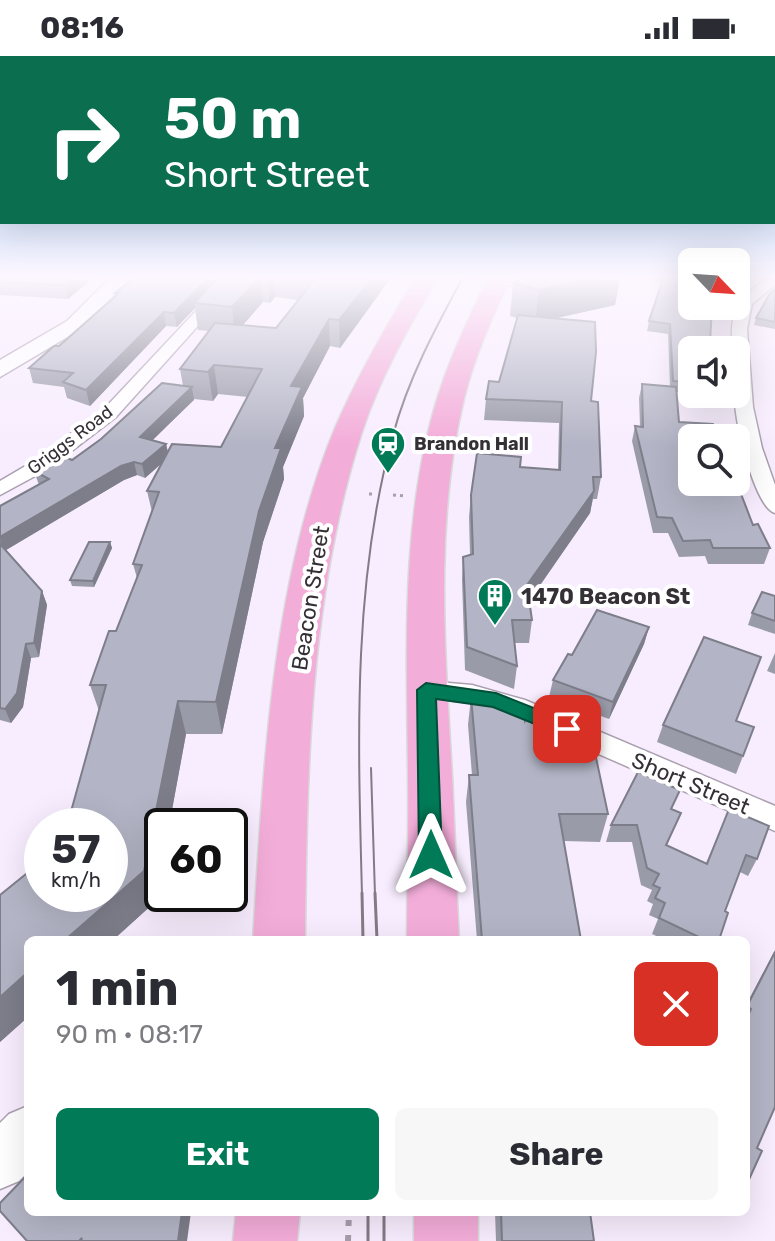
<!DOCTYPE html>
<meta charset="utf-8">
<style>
body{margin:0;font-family:Rubik,sans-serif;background:#f7f7f7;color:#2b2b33;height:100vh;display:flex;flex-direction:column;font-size:30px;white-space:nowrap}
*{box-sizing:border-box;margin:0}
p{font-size:26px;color:#7c7c81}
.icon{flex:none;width:44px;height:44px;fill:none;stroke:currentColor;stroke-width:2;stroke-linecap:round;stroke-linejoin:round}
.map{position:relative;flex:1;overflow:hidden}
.details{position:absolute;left:24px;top:880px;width:726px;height:280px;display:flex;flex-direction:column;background:#fff;border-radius:12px;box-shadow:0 8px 32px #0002}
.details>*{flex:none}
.hud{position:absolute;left:0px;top:0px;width:776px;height:168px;box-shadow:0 8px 32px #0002;background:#0b6e4f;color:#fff;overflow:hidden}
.needle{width:52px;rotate:115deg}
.fabs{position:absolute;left:678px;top:192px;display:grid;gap:16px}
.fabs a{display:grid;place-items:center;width:72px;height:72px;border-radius:12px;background:#fff;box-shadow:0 8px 32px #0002;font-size:40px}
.speed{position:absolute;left:24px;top:752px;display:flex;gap:16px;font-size:40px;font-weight:700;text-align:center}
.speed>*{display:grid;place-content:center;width:104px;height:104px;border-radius:50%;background:#fff;box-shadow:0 8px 32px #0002;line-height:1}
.speed small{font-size:20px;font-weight:400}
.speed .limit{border:4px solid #111;border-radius:12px;background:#fff;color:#111}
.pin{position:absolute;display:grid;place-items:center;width:68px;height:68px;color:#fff;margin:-34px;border-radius:16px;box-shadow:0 4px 12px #0006}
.me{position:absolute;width:88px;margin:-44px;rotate:0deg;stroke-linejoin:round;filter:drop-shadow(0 0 6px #0008)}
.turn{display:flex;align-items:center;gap:28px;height:168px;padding:0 32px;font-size:36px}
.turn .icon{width:104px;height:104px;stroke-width:2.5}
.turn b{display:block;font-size:56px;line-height:68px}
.round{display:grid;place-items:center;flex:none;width:84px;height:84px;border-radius:12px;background:#f7f7f7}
.summary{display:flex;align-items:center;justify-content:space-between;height:136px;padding:0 32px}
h1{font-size:48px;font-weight:700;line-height:60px}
.primary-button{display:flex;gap:16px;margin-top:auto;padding:16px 32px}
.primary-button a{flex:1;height:92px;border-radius:12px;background:#017a57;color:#fff;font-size:32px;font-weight:700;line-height:92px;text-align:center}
.primary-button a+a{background:#f7f7f7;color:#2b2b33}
.status{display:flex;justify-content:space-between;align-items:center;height:56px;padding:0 40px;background:#fff;direction:ltr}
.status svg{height:22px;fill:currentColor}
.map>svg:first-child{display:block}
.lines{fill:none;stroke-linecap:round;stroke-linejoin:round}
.street-casing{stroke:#aba0b0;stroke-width:3}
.secondary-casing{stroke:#aba0b0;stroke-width:3}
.primary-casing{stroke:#dadadb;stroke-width:3}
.path-far1{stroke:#a79fac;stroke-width:3;stroke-dasharray:3 4;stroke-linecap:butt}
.path{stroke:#a79fac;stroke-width:6;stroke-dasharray:6 9;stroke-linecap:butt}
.street{fill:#fff;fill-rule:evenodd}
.secondary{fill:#fff;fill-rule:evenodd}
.primary{fill:#f3add9;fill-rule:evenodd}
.tram-far1{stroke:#827b85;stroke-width:2}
.tram{stroke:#827b85;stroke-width:3}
.wall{fill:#9a9ba9;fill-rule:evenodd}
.shaded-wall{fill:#7d7e8a}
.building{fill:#b3b4c5;stroke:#7d7e8a;stroke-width:2}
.route{fill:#017a57;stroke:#014f39;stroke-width:2}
.labels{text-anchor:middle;stroke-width:8;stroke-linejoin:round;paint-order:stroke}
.far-street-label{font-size:18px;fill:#343036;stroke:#fff}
.far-poi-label{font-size:18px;font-weight:bold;fill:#343036;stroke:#fff;text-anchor:start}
.poi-label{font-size:22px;font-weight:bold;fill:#343036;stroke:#fff;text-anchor:start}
.street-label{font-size:22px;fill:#343036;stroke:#fff}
</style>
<div class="status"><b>08:16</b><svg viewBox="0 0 49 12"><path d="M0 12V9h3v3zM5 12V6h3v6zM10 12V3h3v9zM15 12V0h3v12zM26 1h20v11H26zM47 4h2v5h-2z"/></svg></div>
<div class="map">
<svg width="775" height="1185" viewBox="0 0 775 1185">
<rect width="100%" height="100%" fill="#f8edfe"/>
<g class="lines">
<defs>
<g id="street">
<polygon points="226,223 240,223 116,361 48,413 0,439 0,425 34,405 104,353"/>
<path d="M 529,223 L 603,223 C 580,239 526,231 498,228 L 491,224 Z"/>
<path d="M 767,223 L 775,223 L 775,229 L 752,248 L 747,273 L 753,351 L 762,392 L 775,429 L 775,457 C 755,452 734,364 735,343 C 735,329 736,310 736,294 L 732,294 C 731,255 733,245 767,223 Z"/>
<polygon points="426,625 472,629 525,644 775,750 775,775 507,658 472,647 417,640 413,634 417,628"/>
</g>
<g id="secondary">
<polygon points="109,223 130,223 81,273 0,321 0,304 67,265"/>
<polygon points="28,1050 28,1116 19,1125 0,1133 0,1067 9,1058"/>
</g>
<g id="primary">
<path d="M 415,223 L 437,223 C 408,272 380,322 362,376 C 309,540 307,714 305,884 L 253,884 C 263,718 271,527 335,372 C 358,319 385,272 415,223 Z"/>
<path d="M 488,223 L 510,223 C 492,262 474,301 464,343 C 434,466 445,594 452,719 C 455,774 456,829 459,884 L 407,884 C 407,829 409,775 408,720 C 407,594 400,462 438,340 C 451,299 469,261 488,223 Z"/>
<polygon points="236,1156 300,1156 297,1185 233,1185"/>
<rect x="414" y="1156" width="64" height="29"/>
</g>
</defs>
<use href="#street" class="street-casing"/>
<use href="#secondary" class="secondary-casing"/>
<use href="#primary" class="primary-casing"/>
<g class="path-far1">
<polyline points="369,438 375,438"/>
<polyline points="393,439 406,440"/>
</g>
<polyline class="path" points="348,1185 349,1156"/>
<use href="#street" class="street"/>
<use href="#secondary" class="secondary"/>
<use href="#primary" class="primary"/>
<g class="tram-far1">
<polyline points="371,712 375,839"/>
<path d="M 362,839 C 358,685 352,528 393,379 C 408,323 435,273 462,223"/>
</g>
<g class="tram">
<polyline points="362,837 363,884"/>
<polyline points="375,837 377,884"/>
<polyline points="368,1156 368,1185"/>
<polyline points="384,1156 384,1185"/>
</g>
</g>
<g class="wall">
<polygon points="0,223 92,223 68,243 0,239"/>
<path d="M 133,223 L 214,223 L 215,225 L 217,223 L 390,223 L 340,292 L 330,290 L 303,342 L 304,360 L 283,411 L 284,423 L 263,486 L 222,678 L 186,678 L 169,770 L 162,770 L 162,809 L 155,846 L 113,884 L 28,884 L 28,961 L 0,986 L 0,839 L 42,805 L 42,838 L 110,838 L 110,770 L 67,770 L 99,655 L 90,629 L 109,575 L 116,575 L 137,522 L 133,508 L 152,456 L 147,435 L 162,407 L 145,422 L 137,419 L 124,424 L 6,494 L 42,535 L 47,549 L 39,601 L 31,602 L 23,651 L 11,667 L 0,664 L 0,450 L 39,429 L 34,415 L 63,400 L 72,404 L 101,383 L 162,327 L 183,330 L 180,313 L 209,275 L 198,274 L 195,252 L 177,271 L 166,270 L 90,350 L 67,342 L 64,331 L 33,327 L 29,312 L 54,290 L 59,290 L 116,240 L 115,237 ZM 275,241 L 298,244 L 276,272 L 243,269 L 263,246 L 270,247 ZM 218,338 L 248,341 L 221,391 L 172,388 L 168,396 L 166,388 L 153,384 L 194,343 L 213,345 Z"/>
<polygon points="521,223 620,223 615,249 555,262 591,345 601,421 597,443 593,443 590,457 530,544 532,564 529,587 515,587 517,610 514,633 465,614 462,524 463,501 470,499 469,461 471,439 520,411 558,414 559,367 484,364 486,343 499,326 517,262 510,260 513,227"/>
<polygon points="646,223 692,223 710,287 708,294 692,294 692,337 677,336 679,366 692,382 770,492 764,508 708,508 705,500 679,501 668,477 653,477 632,385 635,370 640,370 639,342 642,328 670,331 668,278 647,275 649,265 662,226"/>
<polygon points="775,233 775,273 754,269 756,262"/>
<polygon points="110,486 112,492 94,531 72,530 70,524"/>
<polygon points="775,540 775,578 748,569 752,557"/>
<polygon points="649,571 644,588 609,663 549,641 553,624 572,599"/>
<polygon points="775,597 775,618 767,615"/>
<polygon points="471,641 525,665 608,758 600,786 564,785 581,884 477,884 466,746 469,719 472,719 468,669"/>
<polygon points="663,669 743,700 736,718 657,686"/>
<polygon points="672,753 681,757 667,789 706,807 729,753 757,803 748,820 740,816 725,855 719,884 665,884 652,878 658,863 649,859 653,848 647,845 652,834 641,829 632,786 606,786 611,769"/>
<polygon points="775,894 775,1051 757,1092 762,1095 746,1131 746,949"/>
<polygon points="495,1156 590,1156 594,1185 496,1185"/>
</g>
<g class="shaded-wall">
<polygon points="71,223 92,223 68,243 64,229"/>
<polygon points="204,223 214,223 215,230 194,247 195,252 177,271 174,257"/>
<polygon points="258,223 261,223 263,246 235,278 232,251"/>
<polygon points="267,223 273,223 275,241 270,247"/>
<polygon points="371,223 390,223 340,292 339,264"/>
<polygon points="589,223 620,223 615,249 535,267 539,234"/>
<polygon points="742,223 746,223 736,237 738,228"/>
<polygon points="164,256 166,270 90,350 86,334"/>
<polygon points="329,263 330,290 303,342 304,360 283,411 284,423 263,486 222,678 216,646 259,455 291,330"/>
<polygon points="214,309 218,338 213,345 208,316"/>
<polygon points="192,331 194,344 142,394 140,381"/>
<polygon points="166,388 169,401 145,422 142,408"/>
<polygon points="134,406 137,419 124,424 1,497 0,481 121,410"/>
<polygon points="594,435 590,457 524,552 527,529"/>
<polygon points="110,486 112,492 94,531 93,525"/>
<polygon points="42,535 47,549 39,601 34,587"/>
<polygon points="649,571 644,588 609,663 613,646"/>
<polygon points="26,588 31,602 23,651 11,667 5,653"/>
<polygon points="178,645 186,678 169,770 162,770 162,809 155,846 113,884 65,884"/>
<polygon points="28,916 28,961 0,986 0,941"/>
<polygon points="182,1156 191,1156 187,1185 178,1185"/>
</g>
<g class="building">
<polygon points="0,223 71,223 64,229 0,226"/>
<polygon points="133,223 207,223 174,257 164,256 86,334 63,326 73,317 29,312 54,290 59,290 119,237 115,237"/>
<polygon points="217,223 258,223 232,251 194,247"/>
<polygon points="315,223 371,223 339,264 329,263 291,330 302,331 275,392 281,392 259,455 216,646 178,645 144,815 65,884 28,884 28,916 0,941 0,839 42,805 42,838 110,838 110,770 67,770 106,629 90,629 109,575 116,575 142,509 133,508 159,436 147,435 172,388 221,391 262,313 214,309 208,316 180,313 215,267 276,272"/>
<polygon points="521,223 589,223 539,234 513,227"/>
<polygon points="663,223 692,223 692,250 712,250 710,287 706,286 707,294 692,294 692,326 673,325 670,268 649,265"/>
<polygon points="736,223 742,223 738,228 736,228"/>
<polygon points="775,233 775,266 756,262 769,239"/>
<polygon points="518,259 595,266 596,296 591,345 598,346 601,421 593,421 594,435 527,529 532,564 512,564 517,610 467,591 463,501 473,498 471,439 477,397 521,401 520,411 560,414 562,346 486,343 489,325 499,326"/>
<polygon points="162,327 192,331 140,381 166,388 142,408 134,406 121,410 0,481 0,450 49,423 34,415 63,400 72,404 101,383"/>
<polygon points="642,328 676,331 679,366 713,368 715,373 728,374 730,382 692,382 692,426 736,426 736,425 753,469 758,468 770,492 713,492 710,484 683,485 672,462 657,461 635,370 643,371"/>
<polygon points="89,486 110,486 93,525 70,524"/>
<polygon points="0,488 42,535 34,587 26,588 17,637 5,653 0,652"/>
<polygon points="762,536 775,540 775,565 752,557"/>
<polygon points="597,554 649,571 613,646 553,624 568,598 572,599"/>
<polygon points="704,581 761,601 736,665 754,671 743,700 663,669"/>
<polygon points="471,641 505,641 523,649 525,665 532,653 591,678 608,758 559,758 581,884 482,884 469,719 478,719"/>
<polygon points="638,716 680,734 671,753 681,757 666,789 707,808 729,753 769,770 757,803 746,799 725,855 728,857 719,884 705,884 659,862 665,847 655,842 660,832 653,829 659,818 647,812 637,769 611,769"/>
<polygon points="775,896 775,1051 757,1092 762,1095 746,1130 746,964 751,953 747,950"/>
<polygon points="28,1118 28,1156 182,1156 178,1185 81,1185 82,1182 79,1185 27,1185 0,1155 0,1147"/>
<polygon points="501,1156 590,1156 594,1185 502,1185"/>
</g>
<linearGradient id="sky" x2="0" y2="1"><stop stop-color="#7bb3ee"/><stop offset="0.57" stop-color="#fcf7ff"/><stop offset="1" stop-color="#fcf7ff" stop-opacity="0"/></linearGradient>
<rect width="775" height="389" fill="url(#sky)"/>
<polygon class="route" points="426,627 496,637 574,668 577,673 574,679 567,681 493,651 436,643 442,799 439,806 431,809 423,806 419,799 417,634"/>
<defs>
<symbol id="station-pin" viewBox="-11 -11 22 30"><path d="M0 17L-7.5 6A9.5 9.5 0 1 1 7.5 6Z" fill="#017a57" stroke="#fff"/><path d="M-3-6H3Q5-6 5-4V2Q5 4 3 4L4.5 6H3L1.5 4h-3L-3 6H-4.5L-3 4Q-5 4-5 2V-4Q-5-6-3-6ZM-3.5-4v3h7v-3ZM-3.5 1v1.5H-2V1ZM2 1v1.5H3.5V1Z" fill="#fff"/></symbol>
<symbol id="building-pin" viewBox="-11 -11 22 30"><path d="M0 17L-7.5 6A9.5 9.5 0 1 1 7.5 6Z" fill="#017a57" stroke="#fff"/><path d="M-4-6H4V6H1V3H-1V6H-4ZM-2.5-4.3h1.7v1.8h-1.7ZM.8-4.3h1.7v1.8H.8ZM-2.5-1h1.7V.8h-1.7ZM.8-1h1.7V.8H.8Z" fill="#fff"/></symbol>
</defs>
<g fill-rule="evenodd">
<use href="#station-pin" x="368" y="368" width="40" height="54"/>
<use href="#building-pin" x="475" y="520" width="40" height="54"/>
</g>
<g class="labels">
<g class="far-street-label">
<text transform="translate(70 384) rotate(-37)" y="6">Griggs Road</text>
</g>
<g class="far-poi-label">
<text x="414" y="394">Brandon Hall</text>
</g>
<g class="poi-label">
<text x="521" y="548">1470 Beacon St</text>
</g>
<g class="street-label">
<text transform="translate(310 542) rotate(-81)" y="8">Beacon Street</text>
<text transform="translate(691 727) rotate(23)" y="8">Short Street</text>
</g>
</g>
</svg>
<div class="fabs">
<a><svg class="needle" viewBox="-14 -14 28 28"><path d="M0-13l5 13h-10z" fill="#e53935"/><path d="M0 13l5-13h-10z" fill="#7c7c81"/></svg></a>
<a><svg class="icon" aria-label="sound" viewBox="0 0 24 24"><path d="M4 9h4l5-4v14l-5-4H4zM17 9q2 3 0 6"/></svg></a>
<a><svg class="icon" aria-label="search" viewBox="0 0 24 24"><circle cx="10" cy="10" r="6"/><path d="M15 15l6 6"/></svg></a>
</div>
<div class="speed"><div>57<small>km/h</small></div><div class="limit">60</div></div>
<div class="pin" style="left:567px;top:673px;background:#d93025"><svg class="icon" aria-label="arrive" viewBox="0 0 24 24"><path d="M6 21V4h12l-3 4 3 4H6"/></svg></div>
<svg class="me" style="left:431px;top:799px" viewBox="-20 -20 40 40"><path d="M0-17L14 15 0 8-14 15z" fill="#017a57" stroke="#fff" stroke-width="4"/></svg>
<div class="hud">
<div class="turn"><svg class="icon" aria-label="right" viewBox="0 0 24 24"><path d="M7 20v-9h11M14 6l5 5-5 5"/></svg><div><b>50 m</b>Short Street</div></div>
</div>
<section class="details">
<div class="summary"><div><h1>1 min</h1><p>90 m · 08:17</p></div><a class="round" style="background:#d93025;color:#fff"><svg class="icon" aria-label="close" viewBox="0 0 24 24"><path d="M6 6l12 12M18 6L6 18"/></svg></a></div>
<div class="primary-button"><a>Exit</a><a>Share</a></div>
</section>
</div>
